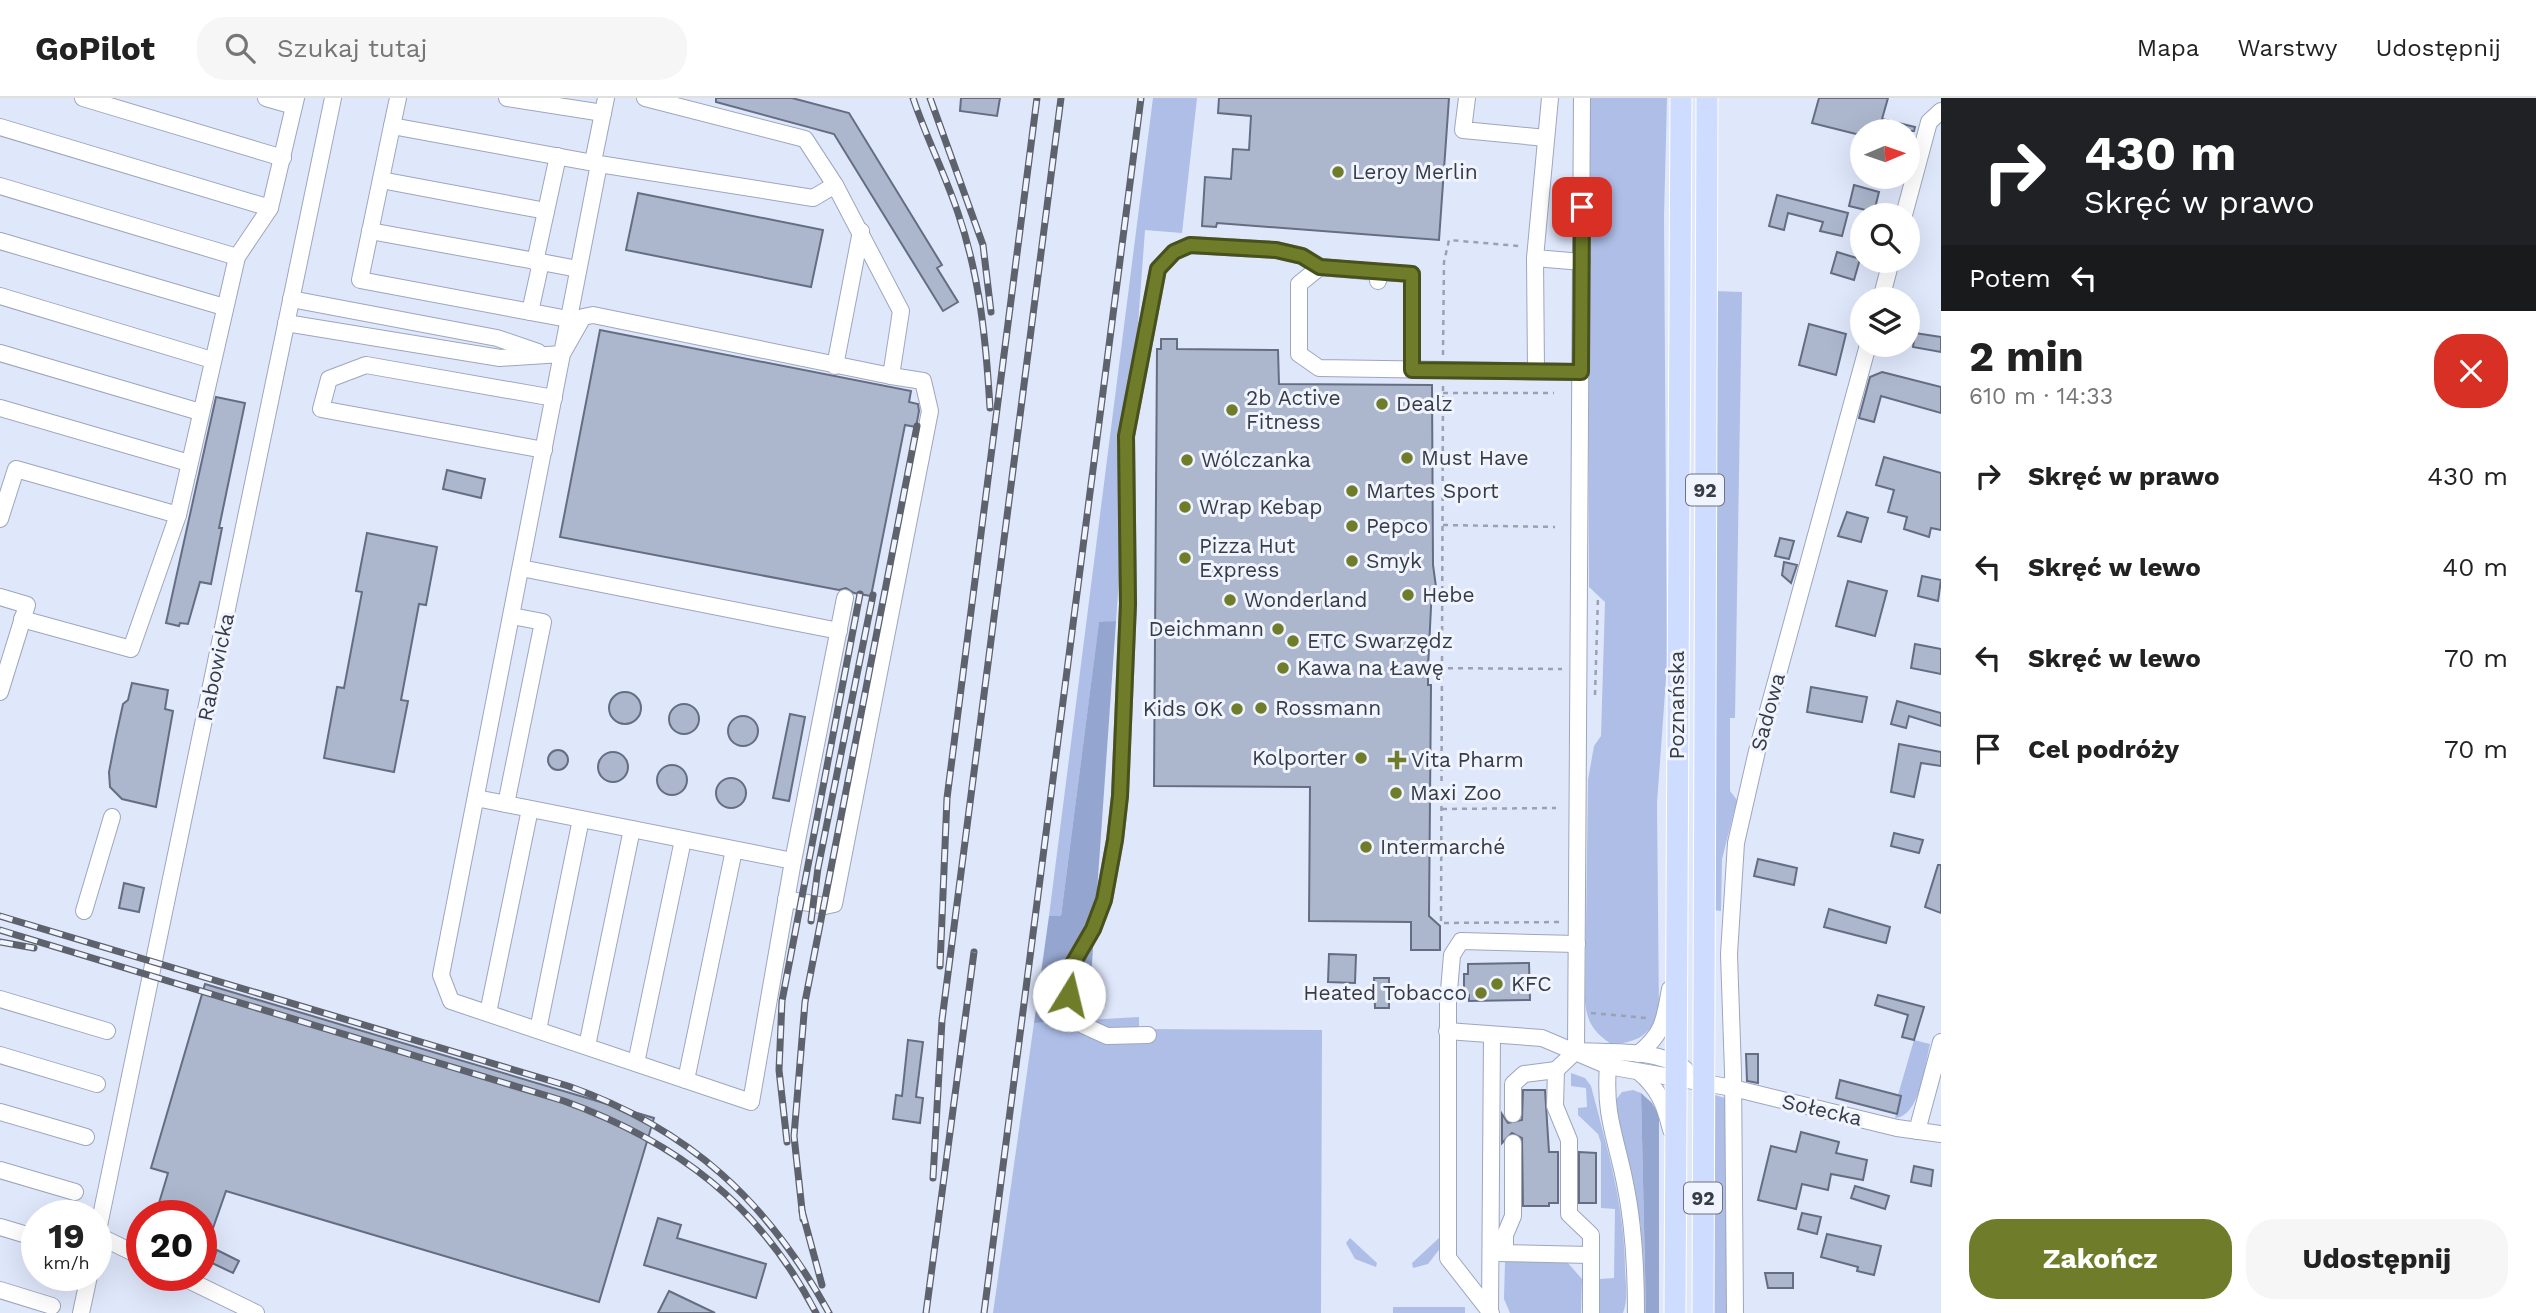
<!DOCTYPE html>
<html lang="pl">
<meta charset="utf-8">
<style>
body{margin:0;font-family:"Work Sans",sans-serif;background:#f6f6f6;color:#222;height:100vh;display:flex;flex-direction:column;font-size:26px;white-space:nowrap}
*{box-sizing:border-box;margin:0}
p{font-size:23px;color:#767676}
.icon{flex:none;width:38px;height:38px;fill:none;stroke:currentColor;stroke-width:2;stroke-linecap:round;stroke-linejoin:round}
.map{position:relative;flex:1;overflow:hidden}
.side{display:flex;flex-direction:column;background:#fff;width:595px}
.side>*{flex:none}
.guide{background:#202124;color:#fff;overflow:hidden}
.needle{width:46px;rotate:88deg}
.controls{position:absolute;left:1850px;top:21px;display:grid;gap:14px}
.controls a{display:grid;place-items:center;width:70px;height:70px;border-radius:50%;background:#fff;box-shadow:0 7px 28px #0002;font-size:35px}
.speed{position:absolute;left:21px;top:1102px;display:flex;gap:14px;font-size:35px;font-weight:700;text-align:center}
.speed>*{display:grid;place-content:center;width:91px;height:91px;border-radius:50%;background:#fff;box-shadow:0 7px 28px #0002;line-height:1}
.speed small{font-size:18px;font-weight:400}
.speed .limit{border:10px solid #d22;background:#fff;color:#111}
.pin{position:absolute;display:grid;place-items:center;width:60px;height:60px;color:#fff;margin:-30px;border-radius:14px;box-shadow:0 4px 10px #0006}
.me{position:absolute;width:77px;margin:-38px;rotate:9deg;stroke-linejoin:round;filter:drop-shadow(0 0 5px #0008)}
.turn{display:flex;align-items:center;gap:24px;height:147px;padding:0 28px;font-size:32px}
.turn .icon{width:91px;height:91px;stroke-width:2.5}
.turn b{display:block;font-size:49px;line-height:60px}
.then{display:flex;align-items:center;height:66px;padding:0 28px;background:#0003;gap:14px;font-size:26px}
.round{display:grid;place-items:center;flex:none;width:74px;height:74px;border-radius:28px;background:#f6f6f6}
.head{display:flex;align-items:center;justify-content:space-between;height:119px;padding:0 28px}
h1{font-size:42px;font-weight:700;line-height:52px}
.cta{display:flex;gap:14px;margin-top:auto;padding:14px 28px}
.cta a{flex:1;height:80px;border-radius:28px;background:#6f7c29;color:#fff;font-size:28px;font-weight:700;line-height:80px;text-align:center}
.cta a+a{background:#f6f6f6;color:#222}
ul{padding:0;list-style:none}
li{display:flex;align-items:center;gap:21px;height:91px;padding:0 28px}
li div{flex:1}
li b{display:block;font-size:26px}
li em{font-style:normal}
header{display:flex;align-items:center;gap:42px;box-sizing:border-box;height:98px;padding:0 35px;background:#fff;border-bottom:2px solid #e0e0e0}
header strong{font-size:33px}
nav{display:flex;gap:38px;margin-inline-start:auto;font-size:24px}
.search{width:490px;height:63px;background:#f6f6f6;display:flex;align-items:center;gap:18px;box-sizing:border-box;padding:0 24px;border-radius:28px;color:#767676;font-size:26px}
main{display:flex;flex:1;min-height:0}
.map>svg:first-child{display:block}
.green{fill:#aebee7}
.forest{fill:#94a5cf}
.building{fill:#acb6cd;stroke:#656d83;stroke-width:2}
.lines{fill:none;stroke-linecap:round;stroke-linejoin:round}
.minor-casing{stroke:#9da6bd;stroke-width:18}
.major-casing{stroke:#fff;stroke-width:23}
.path{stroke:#9ba1b0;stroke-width:2.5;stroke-dasharray:5 5;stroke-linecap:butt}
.minor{stroke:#fff;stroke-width:16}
.major{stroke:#cedcff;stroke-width:21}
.rail-casing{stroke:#5d626d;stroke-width:7}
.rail{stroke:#f0f4fe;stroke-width:4.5;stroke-dasharray:13;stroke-linecap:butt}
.route-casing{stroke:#48511b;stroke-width:18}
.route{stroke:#6f7c29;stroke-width:12}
.poi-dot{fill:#6f7c29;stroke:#f0f4fe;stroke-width:2.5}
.labels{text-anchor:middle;stroke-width:6;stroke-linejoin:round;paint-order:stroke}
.shield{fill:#f0f4fe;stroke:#6e727c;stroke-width:2}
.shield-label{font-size:19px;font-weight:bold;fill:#373b44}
.poi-label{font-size:21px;fill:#373b44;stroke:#f0f4fe;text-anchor:start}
.street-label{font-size:21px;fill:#373b44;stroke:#f0f4fe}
</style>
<header>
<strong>GoPilot</strong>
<div class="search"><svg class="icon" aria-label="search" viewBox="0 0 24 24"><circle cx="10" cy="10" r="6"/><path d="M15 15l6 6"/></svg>Szukaj tutaj</div>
<nav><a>Mapa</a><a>Warstwy</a><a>Udostępnij</a></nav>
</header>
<main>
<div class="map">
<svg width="1941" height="1215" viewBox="0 0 1941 1215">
<rect width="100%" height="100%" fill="#dfe7fb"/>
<g class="green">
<polygon points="1153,0 1197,0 1182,135 1145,132 1116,523 1099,525 1061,818 1049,818"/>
<path d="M 1588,0 L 1667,0 L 1664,119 L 1667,567 L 1657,705 L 1659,916 C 1648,939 1635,945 1611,946 C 1594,934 1587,925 1585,903 L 1588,682 L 1594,648 L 1601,638 L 1605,504 L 1589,489 Z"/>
<polygon points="1714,193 1742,194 1735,620 1730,620 1730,693 1737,702 1722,761 1721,813 1713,812"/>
<polygon points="1139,919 1139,931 1322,932 1321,1215 993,1215 1034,925"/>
<path d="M 1914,942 L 1930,946 C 1925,966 1920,1019 1895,1020 L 1901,998 L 1898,997 Z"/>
<path d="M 1571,975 L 1585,980 L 1591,988 C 1607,1050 1625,1108 1625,1172 C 1626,1187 1628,1202 1623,1215 L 1599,1215 L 1600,1181 L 1614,1180 L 1615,1111 L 1601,1110 L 1601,1045 L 1598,1036 L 1578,1017 L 1578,1010 L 1587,1009 L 1586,990 L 1571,988 Z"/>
<polygon points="1633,992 1641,995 1646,1215 1642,1215 1641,1128 1614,1014 1615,1003 1622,994"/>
<polygon points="1715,997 1728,1001 1729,1215 1713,1215"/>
<polygon points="1350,1140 1377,1165 1376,1169 1355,1161 1346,1145"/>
<polygon points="1439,1140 1442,1148 1428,1166 1413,1170 1412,1165"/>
<polygon points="1505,1163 1567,1164 1582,1181 1581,1215 1510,1215 1504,1201"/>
<rect x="1393" y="1209" width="72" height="6"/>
</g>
<g class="forest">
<polygon points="1116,523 1088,922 1034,925 1049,818 1061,818 1099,524"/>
<polygon points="1641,995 1652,1005 1659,1017 1659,1215 1646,1215"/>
</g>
<g class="building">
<polygon points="716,0 792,0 849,15 942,167 937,170 958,204 943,213 834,36 716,4"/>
<polygon points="961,0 1000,0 997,18 960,13"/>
<polygon points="1219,0 1449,0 1439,142 1217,125 1216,129 1202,128 1205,79 1231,81 1233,51 1249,52 1251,18 1218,15"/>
<polygon points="1819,0 1888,0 1882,21 1915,29 1914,33 1860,33 1860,37 1812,25"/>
<polygon points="1854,87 1879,94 1874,114 1849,108"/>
<polygon points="638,95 823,132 811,189 626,152"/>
<polygon points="1777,97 1848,115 1842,138 1820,133 1823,124 1788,115 1784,132 1769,128"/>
<polygon points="1837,154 1860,161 1854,182 1831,175"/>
<polygon points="1809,226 1846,236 1836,277 1799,267"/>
<polygon points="600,232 911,293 909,304 918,306 919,313 916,329 905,327 871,498 854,495 846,490 839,492 560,439"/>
<polygon points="1915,235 1941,239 1941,254 1913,249"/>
<polygon points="1161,241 1177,241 1177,251 1278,252 1279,286 1432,287 1433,467 1436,489 1432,489 1428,570 1428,587 1431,587 1429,818 1440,828 1440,852 1411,852 1411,824 1309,823 1310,689 1154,688 1157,251 1161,251"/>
<polygon points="1882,274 1941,289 1941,315 1881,298 1874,324 1859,320 1870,279"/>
<polygon points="216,299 245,305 219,430 222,430 211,486 200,484 188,526 180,525 179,528 166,525"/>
<polygon points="1884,359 1941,375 1941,432 1931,430 1929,439 1904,431 1907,419 1888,414 1894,392 1876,387"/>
<polygon points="447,372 485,381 481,400 443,391"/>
<polygon points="1847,414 1868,420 1861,444 1838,438"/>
<polygon points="367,435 437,449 426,507 419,506 401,602 408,603 394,674 324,660 337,589 344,590 362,494 356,493"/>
<polygon points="1780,440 1794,443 1789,461 1775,458"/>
<polygon points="1784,464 1797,467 1791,485 1782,477"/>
<polygon points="1922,478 1941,482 1938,503 1918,498"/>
<polygon points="1848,483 1887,493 1875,538 1836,528"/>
<polygon points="1915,546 1941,551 1941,576 1911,570"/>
<polygon points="132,585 168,592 165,611 173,613 156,709 122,701 110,689 109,674 115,643 123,606 128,602"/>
<polygon points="1811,589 1867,599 1862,624 1807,614"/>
<circle cx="625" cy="610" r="16"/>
<polygon points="1897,603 1941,615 1941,628 1909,618 1906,630 1891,626"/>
<circle cx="684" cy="621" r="15"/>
<polygon points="790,616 805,619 789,703 773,700"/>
<circle cx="743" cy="633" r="15"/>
<polygon points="1899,646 1941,654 1941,668 1921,665 1914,699 1891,694"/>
<circle cx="558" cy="662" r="10"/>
<circle cx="613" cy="669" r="15"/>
<circle cx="672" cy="682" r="15"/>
<circle cx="731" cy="695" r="15"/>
<polygon points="1894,735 1923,742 1919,755 1891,748"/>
<polygon points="1758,761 1797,770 1794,787 1754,778"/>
<polygon points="1938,767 1941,767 1941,815 1925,809"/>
<polygon points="124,785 144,790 139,814 119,810"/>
<polygon points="1829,811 1890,829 1886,845 1824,829"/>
<polygon points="1329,856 1356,857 1355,885 1328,884"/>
<polygon points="1529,865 1530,902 1469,903 1469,897 1464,897 1464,876 1468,876 1468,866"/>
<polygon points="1374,880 1389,880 1389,910 1375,910"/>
<polygon points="205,886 654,1020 599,1204 226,1093 205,1153 201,1152 201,1118 156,1115 168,1075 151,1070"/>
<polygon points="1878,897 1924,909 1914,942 1902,939 1908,917 1875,907"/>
<polygon points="908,942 923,944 916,999 923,1000 920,1025 893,1021 896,997 902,998"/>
<polygon points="1746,956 1758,956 1758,985 1747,983"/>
<polygon points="1840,982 1901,998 1897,1016 1836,1000"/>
<polygon points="1523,992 1545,992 1549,1054 1558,1054 1558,1105 1549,1105 1549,1108 1523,1108 1522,1040 1512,1035 1502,1045 1502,1016 1508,1025 1522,1022"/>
<polygon points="1801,1034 1839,1044 1836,1055 1867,1062 1863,1082 1831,1076 1828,1092 1802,1086 1796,1111 1758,1102 1771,1048 1796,1054"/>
<polygon points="1579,1054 1596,1055 1596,1105 1579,1105"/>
<polygon points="1914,1068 1933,1072 1931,1088 1911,1084"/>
<polygon points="1855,1088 1889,1098 1885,1111 1851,1100"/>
<polygon points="1802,1115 1821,1119 1817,1136 1798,1131"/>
<polygon points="658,1120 681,1127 677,1140 766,1166 756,1200 644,1167"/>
<polygon points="1827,1136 1881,1148 1874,1177 1857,1173 1858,1169 1821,1159"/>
<polygon points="217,1152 239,1163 233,1175 212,1165"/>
<polygon points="1765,1175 1793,1175 1793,1190 1768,1190"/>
<polygon points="669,1193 715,1215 658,1215"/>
</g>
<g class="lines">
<defs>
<g id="minor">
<polyline points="83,0 283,60"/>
<polyline points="266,0 294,8"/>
<polyline points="507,0 603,15"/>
<polyline points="645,0 805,41 835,87"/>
<polyline points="1467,0 1463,32 1546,40"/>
<polyline points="1550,0 1535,160 1582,164"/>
<polyline points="392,28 398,0"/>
<polyline points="0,29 270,110"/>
<polyline points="593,64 606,0"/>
<polyline points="381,82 546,113"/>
<polyline points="0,88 237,159"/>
<polyline points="1904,117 1929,24 1941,13"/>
<polyline points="370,133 541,164 530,214"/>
<polyline points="0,143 224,209"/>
<polyline points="1535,160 1536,273"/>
<polyline points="535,164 558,58"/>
<polyline points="541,164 578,171"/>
<polyline points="1320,169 1299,186 1299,256 1319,270 1581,274"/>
<polyline points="1378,174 1412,176 1412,272"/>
<polyline points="0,198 212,262"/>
<polyline points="291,201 497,240 538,254"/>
<polyline points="1881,201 1891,163"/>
<polyline points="568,221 360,182 392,28 599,66"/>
<polyline points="286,225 500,260 562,256 599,66 813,100 835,87 901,213 891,278 593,217 583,219 562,256 441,877 451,903 751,1004 793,763 476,700"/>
<polyline points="0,255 200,314"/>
<polyline points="835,268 861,133"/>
<polyline points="0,310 189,365"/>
<polyline points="544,352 321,311 329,281 366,267 554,300"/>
<polyline points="0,421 16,371 178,417 237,159 270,110 296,0"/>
<polyline points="521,470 839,533"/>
<polyline points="0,499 27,507 0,594"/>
<polyline points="22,521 131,551 178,417"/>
<polyline points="506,706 543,524 512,518"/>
<polyline points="793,763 845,500"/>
<polyline points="786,801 825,808 834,806 930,313 923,283 891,278"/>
<polyline points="84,813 112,719"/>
<polyline points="0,901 107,933"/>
<polyline points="488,915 530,711"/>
<polyline points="538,932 581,721"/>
<polyline points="1447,933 1542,940 1608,968 1733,990 1897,1030 1941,1036"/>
<polyline points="1148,937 1107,938 1083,927 1069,897 1071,869 1093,831 1104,802 1115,742 1120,698 1128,506 1126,338 1158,171 1174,154 1190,147 1276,152 1302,158 1320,169 1378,174 1378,183"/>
<polyline points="587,948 632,731"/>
<polyline points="1576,953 1582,0"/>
<path d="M 1638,956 C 1664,935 1664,923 1670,891"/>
<polyline points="0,957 97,986"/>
<polyline points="636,965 683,742"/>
<path d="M 1608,968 C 1604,1018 1616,1039 1625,1085 C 1634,1128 1636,1171 1636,1215"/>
<path d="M 1639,974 C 1659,991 1665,1007 1671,1032"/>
<polyline points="686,982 734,752"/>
<polyline points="0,1014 86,1039"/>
<polyline points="1513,1016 1513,986 1524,976 1556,972"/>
<polyline points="1917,1033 1941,944"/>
<polyline points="0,1072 75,1094"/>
<polyline points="0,1129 37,1140"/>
<polyline points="97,1137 142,1159"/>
<polyline points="96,1142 333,0"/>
<polyline points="1497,1155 1591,1157"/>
<polyline points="1505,1155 1505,1137 1513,1118 1513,1045"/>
<polyline points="180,1178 256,1215"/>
<polyline points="0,1192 52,1208"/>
<polyline points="1490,1214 1492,938"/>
<polyline points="81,1215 89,1178"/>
<polyline points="1491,1215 1448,1160 1448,905 1452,857 1461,843 1577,846"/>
<path d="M 1591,1215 L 1591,1137 L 1569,1116 L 1569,1042 L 1555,1008 L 1556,972 L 1576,953 C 1609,955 1658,950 1685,971"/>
<polyline points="1735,1215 1733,974 1729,856 1736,745 1757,653 1868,247"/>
</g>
<g id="major">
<polyline points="1675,1215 1681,0"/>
<polyline points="1703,1215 1707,0"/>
</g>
</defs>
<use href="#minor" class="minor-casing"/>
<use href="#major" class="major-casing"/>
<g class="path">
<polyline points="1443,257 1444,164 1449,142 1519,148"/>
<polyline points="1443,288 1441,825 1563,824"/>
<polyline points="1443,295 1554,295"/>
<polyline points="1443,427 1555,429"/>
<polyline points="1428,570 1562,571"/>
<polyline points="1595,597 1598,499"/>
<polyline points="1442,711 1556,710"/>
<polyline points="1591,915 1647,920"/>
</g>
<use href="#minor" class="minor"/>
<use href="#major" class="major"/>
<defs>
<g id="rail">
<path d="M 913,0 C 926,39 945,76 958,115 C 980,179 986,243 990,310"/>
<polyline points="930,0 983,147 991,214"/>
<path d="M 0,818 L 568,988 C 690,1031 768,1104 829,1215"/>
<polyline points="811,823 818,770 873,497"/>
<path d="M 0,832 L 564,1003 C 677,1044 760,1107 816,1215"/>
<polyline points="0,844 34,850"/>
<polyline points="940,868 947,700 1037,0"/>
<polyline points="787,1044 779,972 782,903 860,496"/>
<polyline points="933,1080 942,922 1061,0"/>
<polyline points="802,1113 822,1187"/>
<polyline points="803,1121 794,1038 805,904 917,328"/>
<polyline points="926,1215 974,854"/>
<polyline points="984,1215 1141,0"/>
</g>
</defs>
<use href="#rail" class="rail-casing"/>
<use href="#rail" class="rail"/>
</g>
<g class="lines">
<defs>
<polyline id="route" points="1069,897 1071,869 1093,831 1104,802 1115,742 1120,698 1128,506 1126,338 1158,171 1174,154 1190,147 1276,152 1302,158 1320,169 1412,176 1412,272 1581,274 1582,109"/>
</defs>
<use href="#route" class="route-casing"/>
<use href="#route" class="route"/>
</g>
<g class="poi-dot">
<circle cx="1338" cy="74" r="7"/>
<circle cx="1382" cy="306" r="7"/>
<circle cx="1232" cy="312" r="7"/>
<circle cx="1407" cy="360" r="7"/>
<circle cx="1187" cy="362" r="7"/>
<circle cx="1352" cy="393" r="7"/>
<circle cx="1185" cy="409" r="7"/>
<circle cx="1352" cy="428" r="7"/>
<circle cx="1185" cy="460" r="7"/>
<circle cx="1352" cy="463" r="7"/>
<circle cx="1408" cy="497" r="7"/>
<circle cx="1230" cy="502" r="7"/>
<circle cx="1278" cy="531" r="7"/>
<circle cx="1293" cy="543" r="7"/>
<circle cx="1283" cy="570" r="7"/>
<circle cx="1261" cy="610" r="7"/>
<circle cx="1237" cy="611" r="7"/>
<circle cx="1361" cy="660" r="7"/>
<path d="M1393.5 651.5h7v7h7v7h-7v7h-7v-7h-7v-7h7z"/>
<circle cx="1396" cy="695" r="7"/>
<circle cx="1366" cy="749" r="7"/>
<circle cx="1497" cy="886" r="7"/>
<circle cx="1481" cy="895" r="7"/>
</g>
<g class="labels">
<g class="shield">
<rect x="1686" y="376.5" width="38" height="31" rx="5"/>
<rect x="1684" y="1084.5" width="38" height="31" rx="5"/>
</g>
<g class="shield-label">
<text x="1705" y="399">92</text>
<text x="1703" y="1107">92</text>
</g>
<g class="poi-label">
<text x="1352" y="81">Leroy Merlin</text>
<text x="1246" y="307">2b Active<tspan x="1246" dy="24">Fitness</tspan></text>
<text x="1396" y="313">Dealz</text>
<text x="1421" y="367">Must Have</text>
<text x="1201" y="369">Wólczanka</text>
<text x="1366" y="400">Martes Sport</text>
<text x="1199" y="416">Wrap Kebap</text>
<text x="1366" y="435">Pepco</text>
<text x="1199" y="455">Pizza Hut<tspan x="1199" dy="24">Express</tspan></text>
<text x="1366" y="470">Smyk</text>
<text x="1422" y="504">Hebe</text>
<text x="1244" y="509">Wonderland</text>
<text x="1264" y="538" text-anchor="end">Deichmann</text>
<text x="1307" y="550">ETC Swarzędz</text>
<text x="1297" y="577">Kawa na Ławę</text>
<text x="1275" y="617">Rossmann</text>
<text x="1223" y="618" text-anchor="end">Kids OK</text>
<text x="1347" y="667" text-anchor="end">Kolporter</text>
<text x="1411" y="669">Vita Pharm</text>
<text x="1410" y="702">Maxi Zoo</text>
<text x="1380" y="756">Intermarché</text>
<text x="1511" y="893">KFC</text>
<text x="1467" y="902" text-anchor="end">Heated Tobacco</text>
</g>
<g class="street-label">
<text transform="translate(216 569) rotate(-78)" y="7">Rabowicka</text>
<text transform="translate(1677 607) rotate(-90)" y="7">Poznańska</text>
<text transform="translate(1768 614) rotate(-75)" y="7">Sadowa</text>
<text transform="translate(1822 1012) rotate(13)" y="7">Sołecka</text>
</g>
</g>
</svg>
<div class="controls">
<a><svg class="needle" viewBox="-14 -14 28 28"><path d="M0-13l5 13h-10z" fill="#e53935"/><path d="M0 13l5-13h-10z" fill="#767676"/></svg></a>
<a><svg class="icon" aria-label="search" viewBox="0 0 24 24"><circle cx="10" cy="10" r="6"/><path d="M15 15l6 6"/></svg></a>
<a><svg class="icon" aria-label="layers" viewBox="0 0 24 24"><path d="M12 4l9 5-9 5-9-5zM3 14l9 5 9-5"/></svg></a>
</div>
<div class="speed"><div>19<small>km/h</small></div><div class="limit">20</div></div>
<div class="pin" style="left:1582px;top:109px;background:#d93025"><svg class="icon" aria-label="arrive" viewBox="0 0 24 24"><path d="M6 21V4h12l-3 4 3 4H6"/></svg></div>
<svg class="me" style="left:1069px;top:897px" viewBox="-20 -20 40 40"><circle r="19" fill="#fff"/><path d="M0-13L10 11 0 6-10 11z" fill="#6f7c29"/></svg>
</div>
<section class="side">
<div class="guide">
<div class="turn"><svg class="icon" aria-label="right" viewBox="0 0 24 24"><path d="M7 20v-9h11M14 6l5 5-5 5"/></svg><div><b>430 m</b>Skręć w prawo</div></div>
<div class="then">Potem<svg class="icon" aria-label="left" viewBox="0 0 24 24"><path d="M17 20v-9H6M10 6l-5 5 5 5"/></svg></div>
</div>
<div class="head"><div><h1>2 min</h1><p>610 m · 14:33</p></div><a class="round" style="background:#d93025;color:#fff"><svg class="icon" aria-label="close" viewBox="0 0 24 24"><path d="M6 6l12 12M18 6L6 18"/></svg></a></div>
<ul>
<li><svg class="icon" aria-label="right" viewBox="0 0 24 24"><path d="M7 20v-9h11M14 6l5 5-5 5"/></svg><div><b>Skręć w prawo</b></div><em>430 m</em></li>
<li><svg class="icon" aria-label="left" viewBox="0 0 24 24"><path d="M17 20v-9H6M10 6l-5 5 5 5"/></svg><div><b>Skręć w lewo</b></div><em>40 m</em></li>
<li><svg class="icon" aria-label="left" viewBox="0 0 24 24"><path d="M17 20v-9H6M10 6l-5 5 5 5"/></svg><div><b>Skręć w lewo</b></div><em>70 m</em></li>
<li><svg class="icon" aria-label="arrive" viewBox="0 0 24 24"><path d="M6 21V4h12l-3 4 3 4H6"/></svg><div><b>Cel podróży</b></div><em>70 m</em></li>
</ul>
<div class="cta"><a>Zakończ</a><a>Udostępnij</a></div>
</section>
</main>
